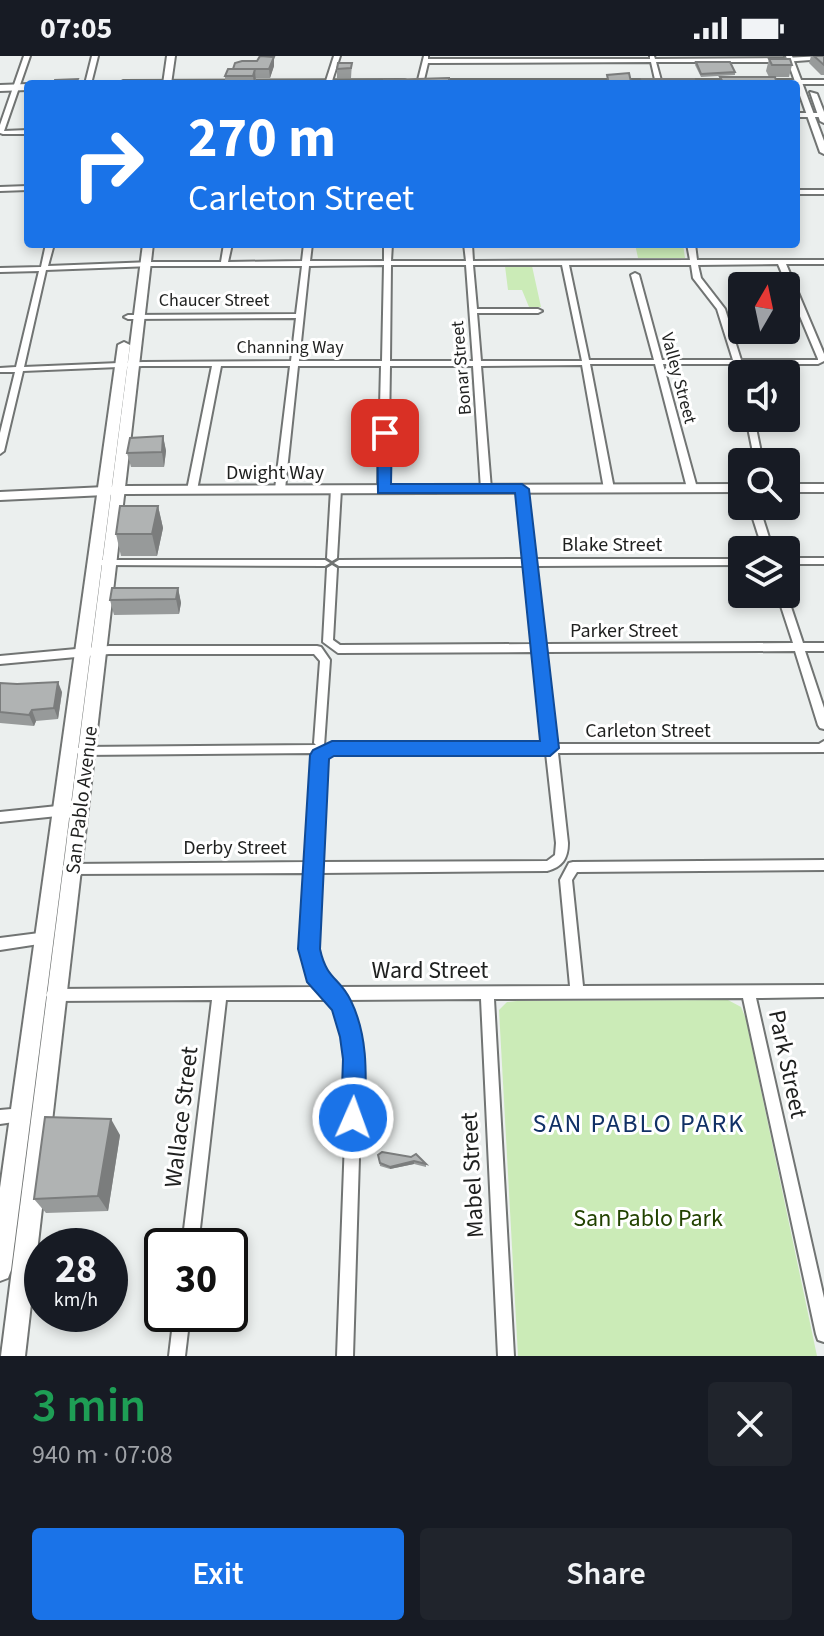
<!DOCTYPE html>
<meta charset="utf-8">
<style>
body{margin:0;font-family:"Source Sans 3",sans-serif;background:#20242c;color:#f1f3f6;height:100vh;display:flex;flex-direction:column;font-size:30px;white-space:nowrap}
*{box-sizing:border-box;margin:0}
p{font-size:26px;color:#9ea1a6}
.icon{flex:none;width:44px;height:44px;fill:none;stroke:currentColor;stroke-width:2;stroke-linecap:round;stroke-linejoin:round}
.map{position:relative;height:1300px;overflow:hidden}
.panel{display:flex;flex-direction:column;background:#171b24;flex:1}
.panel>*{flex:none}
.banner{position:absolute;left:24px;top:24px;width:776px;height:168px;border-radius:8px;box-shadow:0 4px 12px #0003;background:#1a73e8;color:#fff;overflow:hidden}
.needle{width:52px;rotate:9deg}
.buttons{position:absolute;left:728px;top:216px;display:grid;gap:16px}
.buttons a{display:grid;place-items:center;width:72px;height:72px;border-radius:8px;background:#171b24;box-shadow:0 4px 12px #0003;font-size:40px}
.speed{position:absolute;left:24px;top:1172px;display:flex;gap:16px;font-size:40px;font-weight:700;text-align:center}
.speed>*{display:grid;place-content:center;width:104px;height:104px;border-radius:50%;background:#171b24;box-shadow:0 4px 12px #0003;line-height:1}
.speed small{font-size:20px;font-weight:400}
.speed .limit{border:4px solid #111;border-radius:12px;background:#fff;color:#111}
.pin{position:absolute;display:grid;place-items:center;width:68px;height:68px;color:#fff;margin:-34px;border-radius:16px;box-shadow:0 4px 12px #0006}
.me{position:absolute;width:88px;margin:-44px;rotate:2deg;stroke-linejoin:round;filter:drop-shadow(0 0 6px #0008)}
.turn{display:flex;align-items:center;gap:28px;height:168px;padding:0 32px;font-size:36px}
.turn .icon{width:104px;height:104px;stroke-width:2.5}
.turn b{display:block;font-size:56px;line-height:68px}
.round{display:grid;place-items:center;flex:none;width:84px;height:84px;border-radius:8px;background:#20242c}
.summary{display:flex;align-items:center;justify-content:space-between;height:136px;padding:0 32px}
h1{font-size:48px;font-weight:600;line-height:60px;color:#1e9e55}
.action{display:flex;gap:16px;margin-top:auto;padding:16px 32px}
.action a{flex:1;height:92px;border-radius:8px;background:#1a73e8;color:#fff;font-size:32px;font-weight:600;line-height:92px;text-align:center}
.action a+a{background:#20242c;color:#f1f3f6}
.status{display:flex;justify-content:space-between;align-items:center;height:56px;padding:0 40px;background:#171b24;direction:ltr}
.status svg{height:22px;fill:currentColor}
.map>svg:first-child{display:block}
.green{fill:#cbebb7}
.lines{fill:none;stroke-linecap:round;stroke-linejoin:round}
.minor-casing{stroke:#717473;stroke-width:4}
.tertiary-casing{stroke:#717473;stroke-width:4}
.secondary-casing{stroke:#717473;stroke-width:4}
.primary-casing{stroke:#717473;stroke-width:4}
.minor{fill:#fff;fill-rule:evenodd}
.tertiary{fill:#fff;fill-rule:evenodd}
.secondary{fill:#fff;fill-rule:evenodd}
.primary{fill:#fff;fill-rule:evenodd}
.wall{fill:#979a9a}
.shaded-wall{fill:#7b7d7d}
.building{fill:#b0b3b3;stroke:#7b7d7d;stroke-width:2}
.route{fill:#1a73e8;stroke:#114b97;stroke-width:2}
.labels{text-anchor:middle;stroke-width:6;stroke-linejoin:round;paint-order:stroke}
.far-street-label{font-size:18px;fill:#1f201f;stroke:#fff}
.street-label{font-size:20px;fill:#1f201f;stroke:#fff}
.near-street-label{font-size:24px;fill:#1f201f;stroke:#fff}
.near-park-label{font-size:24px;fill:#224201;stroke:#fff}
.near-neighbourhood-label{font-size:26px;letter-spacing:2px;fill:#113166;stroke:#fff}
</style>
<div class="status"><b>07:05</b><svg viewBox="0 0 49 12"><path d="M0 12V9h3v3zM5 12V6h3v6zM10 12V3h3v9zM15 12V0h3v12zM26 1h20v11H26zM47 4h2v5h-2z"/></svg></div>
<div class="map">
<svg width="824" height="1300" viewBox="0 0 824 1300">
<rect width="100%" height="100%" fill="#ebefee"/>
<g class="green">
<polygon points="635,188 683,188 685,202 638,202"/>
<polygon points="505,210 532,210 541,251 529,251 522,234 508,234"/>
<polygon points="728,944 741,951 746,963 817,1300 518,1300 499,954 507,946 517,945"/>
</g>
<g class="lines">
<defs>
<g id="minor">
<polygon points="24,0 30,0 4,75 28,74 28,78 3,78 0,77 0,69"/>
<polygon points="92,0 98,0 91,28 85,28"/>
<polygon points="334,0 340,0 331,28 325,28"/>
<polygon points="424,0 428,0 428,3 650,3 650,0 654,0 655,3 783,2 824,0 824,3 783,6 656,6 662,28 656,28 651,6 428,7 423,28 417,28"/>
<rect x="796" y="57" width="28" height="4"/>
<polygon points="28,130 28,134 0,135 0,131"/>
<rect x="796" y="134" width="28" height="4"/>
<path d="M 46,188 L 54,188 L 48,210 L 152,206 L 221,206 L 224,188 L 232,188 L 228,206 L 302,205 L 304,188 L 312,188 L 310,205 L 384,205 L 384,188 L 392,188 L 391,205 L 466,205 L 464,188 L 472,188 L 473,205 L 690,204 L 687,188 L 695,188 L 697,204 L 824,204 L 824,208 L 786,208 L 824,298 L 824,305 L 818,308 L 742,308 L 745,318 L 742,318 L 742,323 L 738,321 L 734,308 L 663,308 L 697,432 L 692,435 L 687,432 L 655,308 L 590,308 L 614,433 L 609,436 L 604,433 L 582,309 L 481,310 L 491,433 L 486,436 L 481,433 L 473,310 L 390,310 L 388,433 L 383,436 L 378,433 L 381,310 L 298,310 L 285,433 L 280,436 L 275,433 L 290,310 L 221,310 L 197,434 L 192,437 L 187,434 L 212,310 L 143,310 L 23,315 L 4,395 L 0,398 L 0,377 L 15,316 L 0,316 L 0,312 L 16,311 L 39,215 L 0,216 L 0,212 L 41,211 ZM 778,208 L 818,303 L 818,304 L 741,304 L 725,253 L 701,222 L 698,209 ZM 384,209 L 382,305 L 299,305 L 309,210 ZM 391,209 L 466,209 L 473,305 L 390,305 ZM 473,209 L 562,209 L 582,305 L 481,305 L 477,257 L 538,257 L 542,255 L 538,253 L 477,253 ZM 569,209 L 691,209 L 693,222 L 717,253 L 733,304 L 662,304 L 639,219 L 635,217 L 631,219 L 654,304 L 589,304 ZM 152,210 L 302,210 L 296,258 L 128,259 L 124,261 L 128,263 L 296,262 L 291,305 L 143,306 L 24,311 L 46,214 Z"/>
<polygon points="746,362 754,362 763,406 755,406"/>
<polygon points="336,430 341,433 337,502 332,505 327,502 331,433"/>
<path d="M 522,430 L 527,433 L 535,503 L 742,503 L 742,509 L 536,510 L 545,588 L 793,587 L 777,538 L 786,538 L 786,536 L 803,587 L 824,587 L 824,595 L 805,595 L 824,652 L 824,673 L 820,672 L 818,669 L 795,595 L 546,596 L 556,688 L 819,688 L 824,685 L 824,696 L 558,697 L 568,787 C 568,803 562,811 547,815 L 320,817 L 316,893 L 321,916 L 334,931 L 570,930 L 560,824 L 569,807 L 573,806 L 824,804 L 824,814 L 577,816 L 572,824 L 583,930 L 824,929 L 824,941 L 756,942 L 824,1242 L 824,1286 L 818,1284 L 816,1278 L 743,942 L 494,943 L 514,1300 L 498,1300 L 481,943 L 344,944 L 350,952 L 362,1003 L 353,1300 L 337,1300 L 348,1003 L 337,955 L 328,944 L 226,944 L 198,1190 L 182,1190 L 212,944 L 53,945 L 48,943 L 46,939 L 48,935 L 53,933 L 317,931 C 294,904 305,851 307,817 L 68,818 L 64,817 L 62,813 L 64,809 L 68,808 L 308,806 L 316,697 L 82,699 L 78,698 L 76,695 L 78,692 L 82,691 L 316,689 L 314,687 L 320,605 L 314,598 L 109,598 L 0,608 L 0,600 L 109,590 L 317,590 L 321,591 L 330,604 L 324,690 L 545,688 L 535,596 L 338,597 L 323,586 L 327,512 L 332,509 L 337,512 L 333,584 L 340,589 L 534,588 L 526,510 L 339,510 L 334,507 L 339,504 L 525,503 L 517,433 ZM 324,696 L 546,697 L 556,787 L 555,799 L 547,805 L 320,806 L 326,699 Z"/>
<polygon points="749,450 759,450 773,494 763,494"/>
<rect x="786" y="502" width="38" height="6"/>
<polygon points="102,504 325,504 330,507 325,510 99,509 97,507 99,505"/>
<polygon points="67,749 71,751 73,754 71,757 67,759 0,766 0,756"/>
<polygon points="47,876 52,878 53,882 52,886 0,894 0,882"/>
<polygon points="23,1052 28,1054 30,1059 28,1064 0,1068 0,1054"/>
<polygon points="174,1258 190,1258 185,1300 169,1300"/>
</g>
<g id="tertiary">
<polygon points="786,0 792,0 824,85 824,98 820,96"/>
<polygon points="810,36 817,38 824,56 824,67 820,65"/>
<polygon points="742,428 742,436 126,438 0,444 0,436 126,430"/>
<rect x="786" y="428" width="38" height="8"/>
</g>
<g id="secondary">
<polygon points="405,24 409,26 408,28 119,28 123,25"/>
<polygon points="429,24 824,24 824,28 426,28 425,26"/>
<polygon points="28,28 28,34 0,35 0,29"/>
</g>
<g id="primary">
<polygon points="167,0 175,0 171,28 163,28"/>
<polygon points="143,188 153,188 25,1300 1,1300"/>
<polygon points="124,286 130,289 11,1214 8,1222 0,1225 0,1132 118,289"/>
</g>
</defs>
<use href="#minor" class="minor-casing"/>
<use href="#tertiary" class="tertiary-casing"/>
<use href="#secondary" class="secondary-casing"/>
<use href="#primary" class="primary-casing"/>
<use href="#minor" class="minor"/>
<use href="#tertiary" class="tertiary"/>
<use href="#secondary" class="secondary"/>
<use href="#primary" class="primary"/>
</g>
<g class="wall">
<polygon points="811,0 824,0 824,19 821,19 809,7"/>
<polygon points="769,3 792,9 789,21 769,21 766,15"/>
<polygon points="696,6 735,16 735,19 701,21 695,9"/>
<polygon points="352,7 351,22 337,22 337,13"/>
<polygon points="274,10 270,22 256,22 256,28 225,28 225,20 233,13"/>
<polygon points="163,380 166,395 164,411 131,411 127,397"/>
<polygon points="158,450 163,472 157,500 121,500 116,478"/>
<polygon points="178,532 181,547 179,558 114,559 110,544"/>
<polygon points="0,627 62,636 58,663 36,665 34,670 0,667"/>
<polygon points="120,1079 108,1155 46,1157 34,1143"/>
<polygon points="382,1096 426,1108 426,1111 414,1108 390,1113 380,1110 378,1099"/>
</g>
<g class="shaded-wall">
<polygon points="274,1 274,10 270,22 269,13"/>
<polygon points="255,13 256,28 254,28 253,20"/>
<polygon points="163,380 166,395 164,411 162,396"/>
<polygon points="158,450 163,472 157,500 152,478"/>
<polygon points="178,532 181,547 179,558 176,543"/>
<polygon points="58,626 62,636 58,663 54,652"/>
<polygon points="32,654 36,665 34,670 29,659"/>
<polygon points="111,1063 120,1079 108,1155 98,1140"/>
<polygon points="414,1105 414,1108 390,1113 390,1111"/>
</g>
<g class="building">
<polygon points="260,0 274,1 269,13 233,13 235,7 242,5 257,5"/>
<polygon points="814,0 824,0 824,9"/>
<polygon points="769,3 790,3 792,9 772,9"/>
<polygon points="696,6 730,6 735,16 701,18"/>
<polygon points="338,7 352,7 351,12 337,13"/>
<polygon points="228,13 255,13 253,20 225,20"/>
<polygon points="629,17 631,26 619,28 609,28 607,19"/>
<polygon points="720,21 775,21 777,28 724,28"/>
<polygon points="449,22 449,28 383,28 384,24"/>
<polygon points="78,23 76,28 54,28 55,24"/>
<polygon points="642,23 694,23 696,28 644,28"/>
<polygon points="163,380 162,396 127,397 130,382"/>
<polygon points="120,450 158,450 152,478 116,478"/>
<polygon points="112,532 178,532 176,543 110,544"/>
<polygon points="58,626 54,652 32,654 29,659 0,656 0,627 17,628"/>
<polygon points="45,1061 111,1063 98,1140 34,1143"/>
<polygon points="382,1096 411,1101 416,1098 426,1108 414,1105 390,1111 380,1107 378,1099"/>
</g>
<path class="route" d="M 385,373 L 392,377 L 391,428 L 522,428 L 529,433 L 559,692 L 550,700 L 334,700 L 329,703 L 320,893 C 327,925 340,921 351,945 C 369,982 366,1022 365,1062 L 361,1070 L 353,1074 L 344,1070 L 341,1062 L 343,1003 L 340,981 L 332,954 L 307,926 L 298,893 L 310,699 L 313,694 L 332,685 L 540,685 L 515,437 L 378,437 L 377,377 Z"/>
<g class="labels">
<g class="far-street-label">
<text x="214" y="250">Chaucer Street</text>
<text x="290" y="297">Channing Way</text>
<text transform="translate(461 312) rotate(-95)" y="6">Bonar Street</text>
<text transform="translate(679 322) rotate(75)" y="6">Valley Street</text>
</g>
<g class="street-label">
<text x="275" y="423">Dwight Way</text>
<text x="612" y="495">Blake Street</text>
<text x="624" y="581">Parker Street</text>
<text x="648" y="681">Carleton Street</text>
<text transform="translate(81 744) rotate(-83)" y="7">San Pablo Avenue</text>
<text x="235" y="798">Derby Street</text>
</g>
<g class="near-street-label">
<text x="430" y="922">Ward Street</text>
<text transform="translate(788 1008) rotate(78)" y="8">Park Street</text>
<text transform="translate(181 1061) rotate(-83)" y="8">Wallace Street</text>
<text transform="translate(472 1119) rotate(-93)" y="8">Mabel Street</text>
</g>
<g class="near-park-label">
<text x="648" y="1170">San Pablo Park</text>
</g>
<g class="near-neighbourhood-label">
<text x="639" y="1076">SAN PABLO PARK</text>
</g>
</g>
</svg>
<div class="buttons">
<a><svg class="needle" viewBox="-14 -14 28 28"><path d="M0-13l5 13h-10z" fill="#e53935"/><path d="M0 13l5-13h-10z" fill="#9ea1a6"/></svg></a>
<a><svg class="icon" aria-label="sound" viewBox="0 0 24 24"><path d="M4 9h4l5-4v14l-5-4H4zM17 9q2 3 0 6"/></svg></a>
<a><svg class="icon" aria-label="search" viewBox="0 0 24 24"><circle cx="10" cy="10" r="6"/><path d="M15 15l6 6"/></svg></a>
<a><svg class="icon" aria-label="layers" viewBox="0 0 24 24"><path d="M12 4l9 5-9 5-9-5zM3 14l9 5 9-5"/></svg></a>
</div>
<div class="speed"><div>28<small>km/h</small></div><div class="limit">30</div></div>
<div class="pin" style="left:385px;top:377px;background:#d93025"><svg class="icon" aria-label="arrive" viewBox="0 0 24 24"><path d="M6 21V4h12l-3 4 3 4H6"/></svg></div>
<svg class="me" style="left:353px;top:1062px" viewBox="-20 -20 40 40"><circle r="17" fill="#1a73e8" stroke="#fff" stroke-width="3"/><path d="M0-11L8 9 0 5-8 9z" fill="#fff"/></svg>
<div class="banner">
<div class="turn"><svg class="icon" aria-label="right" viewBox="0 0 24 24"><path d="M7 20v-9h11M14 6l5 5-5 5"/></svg><div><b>270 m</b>Carleton Street</div></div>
</div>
</div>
<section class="panel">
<div class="summary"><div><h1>3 min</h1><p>940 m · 07:08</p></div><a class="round"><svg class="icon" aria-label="close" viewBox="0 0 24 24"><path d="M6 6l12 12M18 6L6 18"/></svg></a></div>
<div class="action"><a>Exit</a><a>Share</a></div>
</section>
